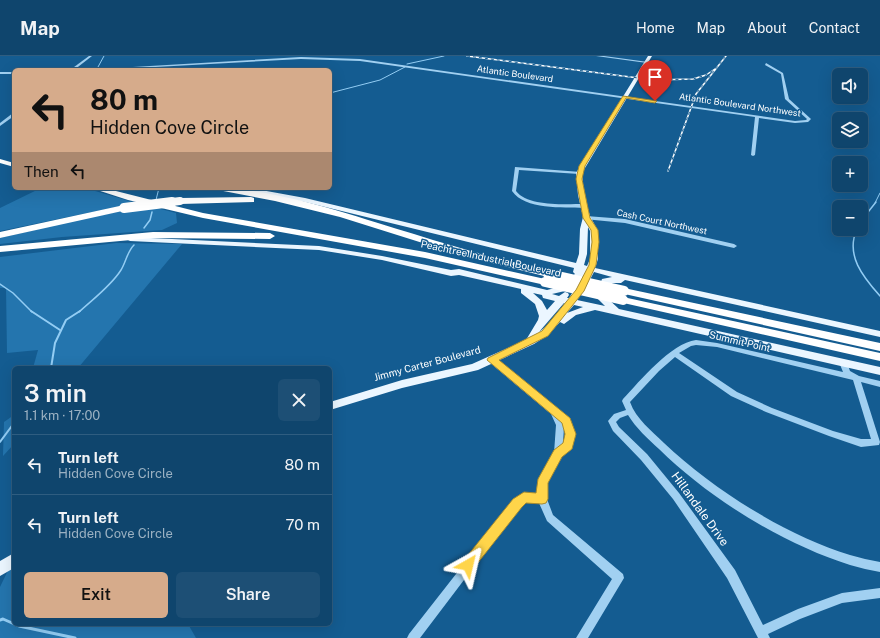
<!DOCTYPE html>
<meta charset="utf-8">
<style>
body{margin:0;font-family:"Public Sans",sans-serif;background:#1d4f75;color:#f1f3f6;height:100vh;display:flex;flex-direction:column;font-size:15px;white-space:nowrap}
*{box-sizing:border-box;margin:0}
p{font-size:13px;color:#9bb1c2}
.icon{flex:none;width:22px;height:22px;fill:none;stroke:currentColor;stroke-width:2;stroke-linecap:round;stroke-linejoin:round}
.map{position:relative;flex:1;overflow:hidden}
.drawer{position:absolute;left:12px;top:310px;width:320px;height:260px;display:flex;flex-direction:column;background:#0f456d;border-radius:6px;box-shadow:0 4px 16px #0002,0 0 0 1px #2f5d80}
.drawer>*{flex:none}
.top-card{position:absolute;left:12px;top:12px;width:320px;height:122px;border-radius:6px;box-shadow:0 4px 16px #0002,0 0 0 1px #2f5d80;background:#d6ab8b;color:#111;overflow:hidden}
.controls{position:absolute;left:832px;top:12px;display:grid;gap:8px}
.controls a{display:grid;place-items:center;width:36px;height:36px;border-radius:6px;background:#0f456d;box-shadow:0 4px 16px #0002,0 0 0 1px #2f5d80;font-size:20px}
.pin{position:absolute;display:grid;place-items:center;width:34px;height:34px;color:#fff;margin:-41px -17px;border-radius:50% 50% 50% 0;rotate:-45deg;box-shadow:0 0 4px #0007}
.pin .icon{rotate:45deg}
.me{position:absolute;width:44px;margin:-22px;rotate:37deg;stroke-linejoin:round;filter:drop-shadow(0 0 3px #0008)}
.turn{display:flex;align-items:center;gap:14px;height:84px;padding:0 12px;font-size:18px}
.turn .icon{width:52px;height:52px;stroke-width:2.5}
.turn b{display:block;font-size:28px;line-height:34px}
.then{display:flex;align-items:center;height:38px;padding:0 12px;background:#0003;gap:8px;font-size:15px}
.round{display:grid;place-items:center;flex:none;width:42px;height:42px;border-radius:6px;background:#1d4f75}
.overview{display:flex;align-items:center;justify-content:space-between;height:68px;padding:0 12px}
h1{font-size:24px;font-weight:600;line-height:30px}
.action{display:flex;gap:8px;margin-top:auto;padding:8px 12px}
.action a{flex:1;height:46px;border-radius:6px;background:#d6ab8b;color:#111;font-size:16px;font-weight:600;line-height:46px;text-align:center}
.action a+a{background:#1d4f75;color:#f1f3f6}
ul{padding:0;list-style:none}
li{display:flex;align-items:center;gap:12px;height:60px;padding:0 12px;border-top:1px solid #2f5d80}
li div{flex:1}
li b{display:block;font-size:15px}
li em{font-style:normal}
header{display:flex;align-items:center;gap:24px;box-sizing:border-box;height:56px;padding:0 20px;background:#0f456d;border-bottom:1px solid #2f5d80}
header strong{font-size:19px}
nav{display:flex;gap:22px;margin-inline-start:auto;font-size:14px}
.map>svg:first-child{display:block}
.green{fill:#2475ae}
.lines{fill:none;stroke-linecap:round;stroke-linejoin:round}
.stream-far3{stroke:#93cdf4;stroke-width:1}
.stream-far2{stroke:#93cdf4;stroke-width:1.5}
.stream-far1{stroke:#93cdf4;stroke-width:2}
.stream{stroke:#93cdf4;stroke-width:3}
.minor{fill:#a1d0f1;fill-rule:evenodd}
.major{fill:#ebf6ff;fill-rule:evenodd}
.highway{fill:#fff;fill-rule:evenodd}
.rail-casing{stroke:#fff;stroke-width:1.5}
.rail{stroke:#145c91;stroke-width:1;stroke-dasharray:3;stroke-linecap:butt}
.highway-bridge-far1{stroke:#fff;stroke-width:8}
.highway-bridge{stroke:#fff;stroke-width:10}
.route{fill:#ffd54a;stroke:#a68a30}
.labels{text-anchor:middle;stroke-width:3;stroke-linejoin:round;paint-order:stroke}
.far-street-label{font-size:9px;fill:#fff;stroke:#145c91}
.street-label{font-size:10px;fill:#fff;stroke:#145c91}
.near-street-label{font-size:12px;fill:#fff;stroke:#145c91}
</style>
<header>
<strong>Map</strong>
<nav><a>Home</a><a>Map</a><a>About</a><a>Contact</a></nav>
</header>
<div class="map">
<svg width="880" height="582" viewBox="0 0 880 582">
<rect width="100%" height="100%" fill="#145c91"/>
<g class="green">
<polygon points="41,132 85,132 136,147 0,175 0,152"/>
<polygon points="149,150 176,157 177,167 162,174 62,181 0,188 0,182 81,163"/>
<polygon points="116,187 182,188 78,312 33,312 38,294 7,297 6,232 0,232 0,201"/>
<polygon points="14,359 14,388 3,400 4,366"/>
<polygon points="14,502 14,568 188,568 196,582 0,582 0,531"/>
</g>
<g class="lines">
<g class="stream-far3">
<polyline points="407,8 444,0"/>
<polyline points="98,11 104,0"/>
<polyline points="330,37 380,24 405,11"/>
<polyline points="156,144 159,132"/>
<polyline points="875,147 880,137"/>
</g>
<g class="stream-far2">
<polyline points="861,165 876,146"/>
<polyline points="144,172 150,164 152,156"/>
<path d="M 857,173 C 845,199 863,221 880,240"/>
<polyline points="0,228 13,237 32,256"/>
<path d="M 79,256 C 93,243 111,230 121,214 C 126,206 127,196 134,189"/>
</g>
<g class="stream-far1">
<polyline points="31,255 60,274"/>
<polyline points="51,312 55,287 66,264 80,255"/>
<polyline points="0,386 14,367"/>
</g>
<polyline class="stream" points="0,564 3,563 19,570 75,582"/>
<g class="minor">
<polygon points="89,0 92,0 74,14 70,14"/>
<polygon points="596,0 604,0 648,6 647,7"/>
<polygon points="301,1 360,3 795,65 806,64 807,63 785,43 781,18 765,9 766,7 783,17 789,43 811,63 808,66 795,67 759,62 755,99 753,100 751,99 755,61 360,5 301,3 101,14 82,14"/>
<rect x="0" y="16" width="14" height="2"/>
<polygon points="13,57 14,57 14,60 0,70 0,67"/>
<path d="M 515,111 L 581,116 L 581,117 L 579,118 L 519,114 L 516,135 C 528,151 566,148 584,148 L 587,150 L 584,152 C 563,151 525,154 512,135 Z"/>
<polygon points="586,160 625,163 734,188 737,190 734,192 625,167 584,163 583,162"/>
<path d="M 696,284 L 717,287 L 843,316 L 839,306 L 840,304 L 846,304 L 850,315 L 859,320 L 880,325 L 880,331 L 861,326 L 880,386 L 879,389 L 861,391 L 829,380 L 766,356 L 731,340 L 675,301 L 659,315 L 630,346 C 636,363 652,375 664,387 C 714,434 785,479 850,499 C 860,502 870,504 880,506 L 880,516 C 870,514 860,512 850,509 C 783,488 710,443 659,393 C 648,383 636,372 628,359 L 620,362 L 616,366 L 619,371 L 647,398 L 679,437 L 735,514 L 763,569 L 798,553 L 842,537 L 880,532 L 880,542 L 842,547 L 800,563 L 768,578 L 770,582 L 758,582 L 727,522 L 673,443 L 641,404 L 613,375 L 608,365 L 614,358 L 626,354 L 622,345 L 623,343 C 640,325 671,287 696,284 ZM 696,289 L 717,291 L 853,324 L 871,383 L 861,383 L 833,375 L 772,352 L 737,336 L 679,297 L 691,290 Z"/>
<path d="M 492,301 L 495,302 L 569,363 L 573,375 L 574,383 L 569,392 L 561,400 L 546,427 L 547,443 L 553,459 L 623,518 L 624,522 L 588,582 L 576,582 L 612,523 L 547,465 L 539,447 L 525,446 L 520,450 L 420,582 L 407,582 L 409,578 L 514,444 L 524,438 L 537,439 L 538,427 L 554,397 L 556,369 L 551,358 L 489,306 L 488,304 ZM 564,371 C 566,377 567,382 563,387 Z"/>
</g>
<g class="major">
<path d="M 648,0 L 652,0 L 582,117 L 584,139 L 590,160 L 598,175 L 598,203 L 595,212 L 880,275 L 880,281 L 625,224 L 621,227 L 609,227 L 605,240 L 619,253 L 880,311 L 880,319 L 595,254 L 576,259 L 564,268 L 560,266 L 548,279 L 534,288 L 478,314 L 402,332 L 330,354 L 330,346 L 402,324 L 472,308 L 526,284 L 538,264 L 539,260 L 535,248 L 521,237 L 521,233 L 459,219 L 451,220 L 382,204 L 319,194 L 130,185 L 126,183 L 130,181 L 319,190 L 382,200 L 451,214 L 459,213 L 547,234 L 559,231 L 575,218 L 573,216 L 574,212 L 305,146 L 261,138 L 219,134 L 216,132 L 261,134 L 305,142 L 576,207 L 579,198 L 580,173 L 583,161 L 578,139 L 576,117 ZM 588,171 L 590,175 L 590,203 L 587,210 L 584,209 L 587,198 ZM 594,216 L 612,221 L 602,223 L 596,241 L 605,250 L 577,244 L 584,235 ZM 583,220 L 569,242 L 567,242 L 569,239 L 568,237 L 565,236 L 559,240 L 552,238 L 565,235 ZM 533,237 L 542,239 L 543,242 L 555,245 L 547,254 L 542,245 ZM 564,247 L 565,247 L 548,269 L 539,276 ZM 574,249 L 583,251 L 567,257 Z"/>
<polygon points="14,497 14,512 0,520 0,505"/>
</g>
<g class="highway">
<polygon points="0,103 14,107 14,111 0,107"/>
<polygon points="91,132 104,132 203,157 425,196 545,223 550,226 545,229 425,202 203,162 128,144"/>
<path d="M 214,132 C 277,132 354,160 414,178 C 460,193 505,204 552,216 L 553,218 L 548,221 L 464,200 L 340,161 L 275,145 L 218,134 Z"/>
<polygon points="251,141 254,142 254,146 180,148 176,145 180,142"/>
<polygon points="124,149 128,152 127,154 0,182 0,176"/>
<polygon points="153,176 270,177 275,180 270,183 153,182 0,196 0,190"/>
<polygon points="624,232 880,287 880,295 620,237 619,235"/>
<polygon points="623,241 880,297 880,305 619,246 618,244"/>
</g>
<defs>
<g id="rail">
<polyline points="467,0 654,24 693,23 706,19 715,13"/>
<polyline points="668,115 696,38 726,0"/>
</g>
</defs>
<use href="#rail" class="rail-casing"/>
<use href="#rail" class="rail"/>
<polyline class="highway-bridge-far1" points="164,147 180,145"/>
<g class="highway-bridge">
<polyline points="124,152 172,146"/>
<polyline points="548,218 624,235"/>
<polyline points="545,226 623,244"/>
</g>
</g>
<polygon class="route" points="623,40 657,45 655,47 626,42 585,110 582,123 590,162 598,174 599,186 596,209 584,235 548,280 499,304 570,362 576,378 572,393 562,401 548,427 548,443 546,447 542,448 526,447 522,451 473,513 468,515 464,513 462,509 464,504 513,443 524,436 536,437 538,423 554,394 563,387 565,378 562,367 487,304 488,302 542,275 576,234 589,209 592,186 591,174 583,162 576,123 579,110"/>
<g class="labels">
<g class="far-street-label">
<text transform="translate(515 18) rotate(8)" y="3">Atlantic Boulevard</text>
<text transform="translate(740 49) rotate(8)" y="3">Atlantic Boulevard Northwest</text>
<text transform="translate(662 166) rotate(12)" y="3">Cash Court Northwest</text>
</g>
<g class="street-label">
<text transform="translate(491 202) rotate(12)" y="4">Peachtree Industrial Boulevard</text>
<text transform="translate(740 285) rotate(13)" y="4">Summit Point</text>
<text transform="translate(427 307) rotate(-15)" y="4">Jimmy Carter Boulevard</text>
</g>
<g class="near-street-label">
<text transform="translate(700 453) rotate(54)" y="4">Hillandale Drive</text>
</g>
</g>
</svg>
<div class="controls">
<a><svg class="icon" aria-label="sound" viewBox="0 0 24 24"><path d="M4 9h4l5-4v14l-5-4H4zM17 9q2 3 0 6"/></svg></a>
<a><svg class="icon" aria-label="layers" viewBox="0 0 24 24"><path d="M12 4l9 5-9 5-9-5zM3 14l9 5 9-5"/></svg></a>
<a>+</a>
<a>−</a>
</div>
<div class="pin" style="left:655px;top:45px;background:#d93025"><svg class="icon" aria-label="arrive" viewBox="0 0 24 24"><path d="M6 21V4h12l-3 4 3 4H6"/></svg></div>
<svg class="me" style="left:468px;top:509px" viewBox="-20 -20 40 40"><path d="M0-17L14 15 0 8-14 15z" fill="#ffd54a" stroke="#fff" stroke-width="4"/></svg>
<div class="top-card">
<div class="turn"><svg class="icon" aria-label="left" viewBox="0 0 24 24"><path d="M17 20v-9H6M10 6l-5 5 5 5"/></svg><div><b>80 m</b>Hidden Cove Circle</div></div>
<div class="then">Then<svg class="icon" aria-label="left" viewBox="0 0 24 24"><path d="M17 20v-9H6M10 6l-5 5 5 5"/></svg></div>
</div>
<section class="drawer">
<div class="overview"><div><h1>3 min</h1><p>1.1 km · 17:00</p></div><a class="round"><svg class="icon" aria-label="close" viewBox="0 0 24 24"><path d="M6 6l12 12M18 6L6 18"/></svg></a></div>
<ul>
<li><svg class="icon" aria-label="left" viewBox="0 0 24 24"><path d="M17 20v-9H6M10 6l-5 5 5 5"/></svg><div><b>Turn left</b><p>Hidden Cove Circle</p></div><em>80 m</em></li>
<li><svg class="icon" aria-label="left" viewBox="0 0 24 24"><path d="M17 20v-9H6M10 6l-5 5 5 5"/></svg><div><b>Turn left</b><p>Hidden Cove Circle</p></div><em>70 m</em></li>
</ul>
<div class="action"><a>Exit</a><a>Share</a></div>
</section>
</div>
